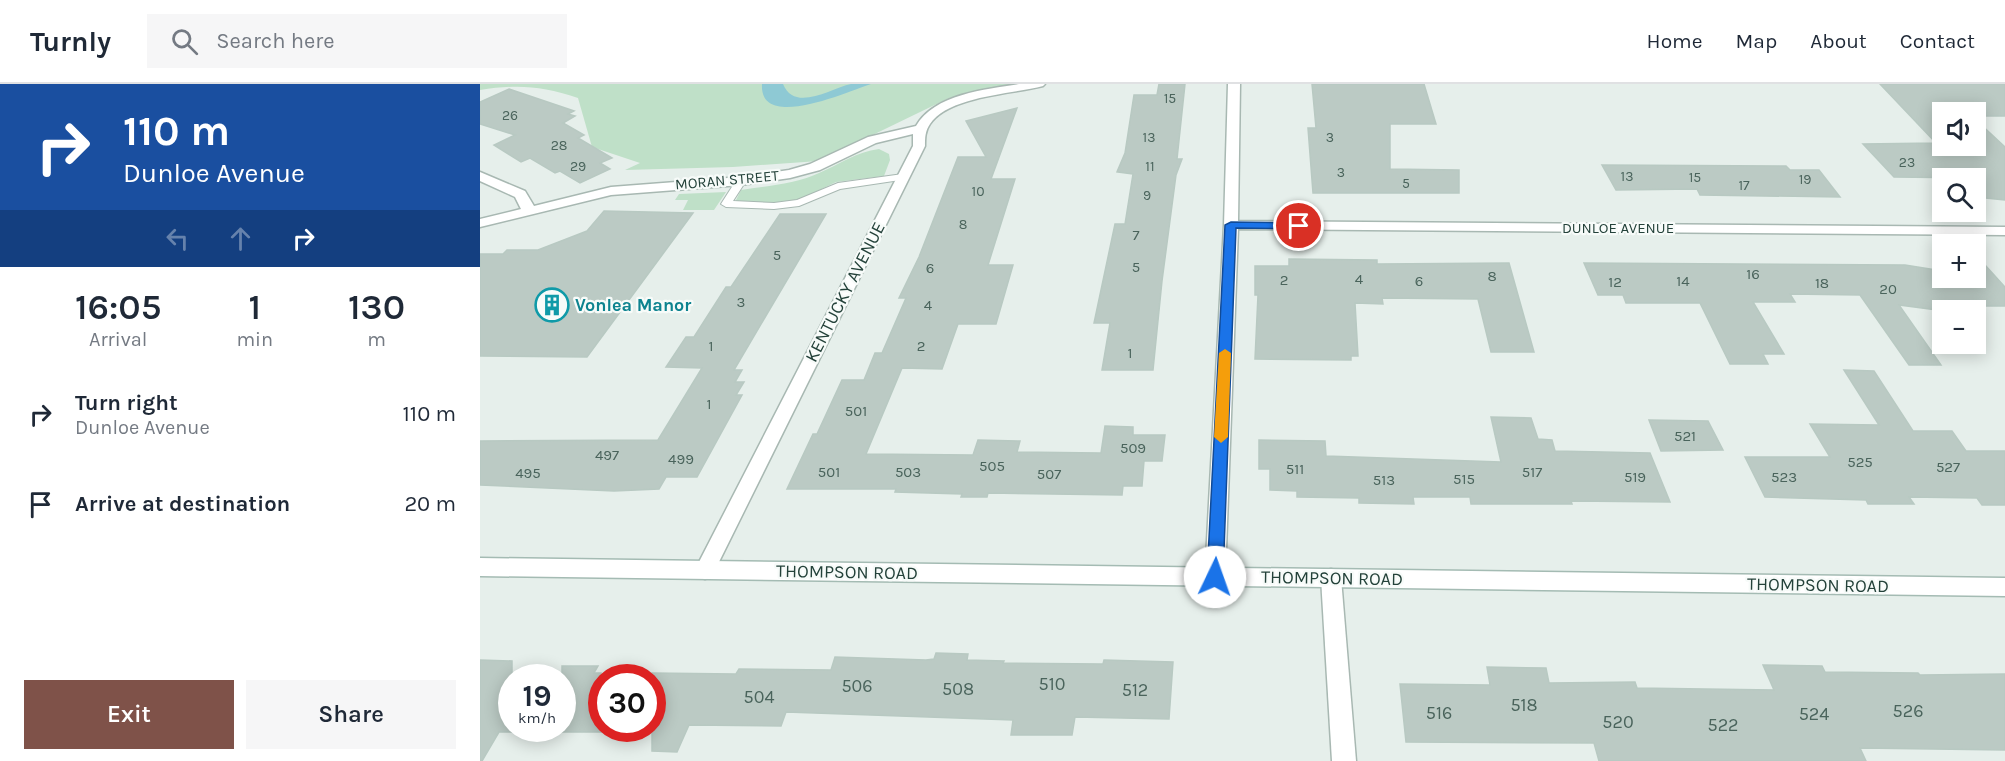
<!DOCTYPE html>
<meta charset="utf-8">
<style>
body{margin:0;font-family:Karla,sans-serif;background:#f6f6f7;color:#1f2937;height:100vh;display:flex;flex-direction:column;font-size:22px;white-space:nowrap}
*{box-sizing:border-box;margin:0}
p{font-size:20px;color:#747a83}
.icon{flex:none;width:33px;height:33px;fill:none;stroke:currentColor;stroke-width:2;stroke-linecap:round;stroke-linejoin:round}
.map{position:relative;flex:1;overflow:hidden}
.drawer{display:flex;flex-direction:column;background:#fff;width:480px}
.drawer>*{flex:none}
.banner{background:#1a4fa0;color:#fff;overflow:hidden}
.buttons{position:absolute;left:1452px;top:18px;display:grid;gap:12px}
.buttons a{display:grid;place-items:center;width:54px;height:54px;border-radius:0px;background:#fff;box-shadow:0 3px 15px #0003;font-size:30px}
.speed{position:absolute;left:18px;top:580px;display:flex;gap:12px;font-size:30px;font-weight:700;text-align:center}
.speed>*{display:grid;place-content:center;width:78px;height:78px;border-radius:50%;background:#fff;box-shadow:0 3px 15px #0003;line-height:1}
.speed small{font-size:15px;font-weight:400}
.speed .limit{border:9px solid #d22;background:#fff;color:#111}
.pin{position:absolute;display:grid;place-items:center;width:51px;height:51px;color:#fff;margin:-26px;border:3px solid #fff;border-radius:50%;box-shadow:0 2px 6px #0007}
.me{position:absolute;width:66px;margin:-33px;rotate:3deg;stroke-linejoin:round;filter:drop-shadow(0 0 4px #0008)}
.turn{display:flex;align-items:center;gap:21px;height:126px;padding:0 24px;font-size:27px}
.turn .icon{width:78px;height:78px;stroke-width:2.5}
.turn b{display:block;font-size:42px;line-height:51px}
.lanes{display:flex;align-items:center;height:57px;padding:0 24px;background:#0003;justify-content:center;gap:30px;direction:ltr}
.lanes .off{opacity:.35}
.eta{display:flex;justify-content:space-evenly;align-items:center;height:102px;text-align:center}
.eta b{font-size:36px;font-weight:600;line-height:42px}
.primary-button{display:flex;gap:12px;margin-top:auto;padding:12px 24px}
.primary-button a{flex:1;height:69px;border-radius:0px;background:#7f5249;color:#fff;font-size:24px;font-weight:600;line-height:69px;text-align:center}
.primary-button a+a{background:#f6f6f7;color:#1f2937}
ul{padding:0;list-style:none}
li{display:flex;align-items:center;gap:18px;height:90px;padding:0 24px}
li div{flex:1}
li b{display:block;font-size:22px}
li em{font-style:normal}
header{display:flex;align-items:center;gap:36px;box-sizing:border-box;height:84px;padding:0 30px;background:#fff;border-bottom:2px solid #e0e1e3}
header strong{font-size:28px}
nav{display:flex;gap:33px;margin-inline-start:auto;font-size:21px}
.search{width:420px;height:54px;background:#f6f6f7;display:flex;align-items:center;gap:15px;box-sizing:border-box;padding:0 21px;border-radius:0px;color:#747a83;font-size:22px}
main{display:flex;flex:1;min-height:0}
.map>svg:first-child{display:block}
.green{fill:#bfe0c8}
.water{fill:#8ec9d4}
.building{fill:#bbcac4;stroke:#b8c9c2;stroke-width:1.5}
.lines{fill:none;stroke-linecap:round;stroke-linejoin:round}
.service-casing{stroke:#a8b8b2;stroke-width:2}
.minor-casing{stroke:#a8b8b2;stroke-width:3}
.secondary-casing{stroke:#a4bbb3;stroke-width:3}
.service{fill:#fff;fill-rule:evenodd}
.minor{fill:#fff;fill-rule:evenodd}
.secondary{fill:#fff;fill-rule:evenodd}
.route{fill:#1a73e8;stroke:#114b97;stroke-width:1.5}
.slow{fill:#f59e0b}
.labels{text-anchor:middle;stroke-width:4.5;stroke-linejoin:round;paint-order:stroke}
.far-number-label{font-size:14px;fill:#4a645c}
.far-street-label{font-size:15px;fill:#24423a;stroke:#f7fbf9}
.number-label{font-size:15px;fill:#4a645c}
.street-label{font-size:18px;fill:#24423a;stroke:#f7fbf9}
.culture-label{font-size:18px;font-weight:bold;fill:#0d838f;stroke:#f7fbf9;text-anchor:start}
.near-number-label{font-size:18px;fill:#4a645c}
</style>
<header>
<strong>Turnly</strong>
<div class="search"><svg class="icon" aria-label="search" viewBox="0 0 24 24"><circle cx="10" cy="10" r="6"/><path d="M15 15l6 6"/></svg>Search here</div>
<nav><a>Home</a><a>Map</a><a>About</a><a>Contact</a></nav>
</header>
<main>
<section class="drawer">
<div class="banner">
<div class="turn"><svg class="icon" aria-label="right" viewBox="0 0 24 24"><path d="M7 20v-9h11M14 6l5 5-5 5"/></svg><div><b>110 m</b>Dunloe Avenue</div></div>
<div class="lanes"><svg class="icon off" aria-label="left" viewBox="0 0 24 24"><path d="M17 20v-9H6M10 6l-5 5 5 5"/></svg><svg class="icon off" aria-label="ahead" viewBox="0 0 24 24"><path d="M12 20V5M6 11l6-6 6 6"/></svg><svg class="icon" aria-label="right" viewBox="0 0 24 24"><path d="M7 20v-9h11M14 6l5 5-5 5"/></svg></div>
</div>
<div class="eta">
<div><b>16:05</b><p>Arrival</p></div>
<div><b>1</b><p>min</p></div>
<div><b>130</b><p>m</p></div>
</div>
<ul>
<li><svg class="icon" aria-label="right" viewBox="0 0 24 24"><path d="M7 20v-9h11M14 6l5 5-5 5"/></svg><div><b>Turn right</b><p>Dunloe Avenue</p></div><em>110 m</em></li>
<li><svg class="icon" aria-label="arrive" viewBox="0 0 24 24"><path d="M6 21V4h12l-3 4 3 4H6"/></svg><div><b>Arrive at destination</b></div><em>20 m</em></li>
</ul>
<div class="primary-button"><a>Exit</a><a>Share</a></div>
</section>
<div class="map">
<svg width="1525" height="677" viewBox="0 0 1525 677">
<rect width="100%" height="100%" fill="#e6efeb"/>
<g class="green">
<path d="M 0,0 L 534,0 L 469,14 L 339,77 L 253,83 L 145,86 L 160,79 L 112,63 L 98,14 C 62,2 38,0 0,6 Z"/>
<path d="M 399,65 L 409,70 L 410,76 L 404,92 L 356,98 L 323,114 L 311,117 L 271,120 L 255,118 L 261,106 C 286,102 316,100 339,89 C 360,80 376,68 399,65 Z"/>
<polygon points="246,108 234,126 203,126 208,116 195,116 199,110"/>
</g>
<path class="water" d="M 282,0 L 303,0 C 315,29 351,4 371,0 C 377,0 385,0 391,0 C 369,7 279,48 282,0 Z"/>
<g class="building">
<polygon points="679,0 705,0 697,75 702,75 696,91 682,197 673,286 622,286 630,239 614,239 635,140 645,140 653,90 637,88 645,69 654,11 677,11"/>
<polygon points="832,0 944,0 956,40 910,40 910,85 979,86 979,109 833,109 828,44 836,44"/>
<polygon points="1400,0 1525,0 1525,32 1496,32 1496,28 1462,28 1462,62 1496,62 1496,36 1525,63 1525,116 1496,113 1496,94 1414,93 1383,60 1456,59"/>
<polygon points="29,5 94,27 88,30 95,32 83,39 104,51 98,54 132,74 120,79 130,85 100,99 80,87 75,89 50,74 41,78 14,61 35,51 0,40 0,18"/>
<polygon points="537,24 511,95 535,95 508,181 533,181 516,240 478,240 462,285 422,284 386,370 493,371 498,356 540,357 537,368 621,369 625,342 653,343 653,351 685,351 682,377 664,377 662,402 643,402 642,411 508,409 507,413 481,413 482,410 415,408 416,405 307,405 333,350 337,350 362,296 384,296 395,269 402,269 426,214 419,214 439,173 478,73 506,73 486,37"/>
<polygon points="1122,81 1306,82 1310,86 1339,86 1360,113 1220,111 1217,105 1136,106"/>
<polygon points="124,127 213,129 107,273 0,272 0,170 23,170 27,166 58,166 107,147"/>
<polygon points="300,130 346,130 254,286 262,286 255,298 264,298 256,311 262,311 217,393 186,393 179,405 134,407 0,401 0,357 178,356 222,284 186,283 206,253 214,253 246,203 251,203"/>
<polygon points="1496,171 1525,203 1525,222 1498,222 1500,226 1457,226 1419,221 1461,281 1429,281 1380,211 1310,210 1315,218 1273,218 1304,270 1283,270 1288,280 1250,280 1220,219 1146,219 1143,211 1118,211 1104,179 1425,181 1462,187 1462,194 1496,194"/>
<polygon points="809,175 897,176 897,180 1029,179 1054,268 1011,268 998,215 902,214 903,220 875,219 878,272 871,272 871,276 775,275 778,211 775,211 775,182 809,182"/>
<polygon points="1364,286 1394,287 1433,347 1472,347 1486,367 1525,367 1525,421 1502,421 1497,414 1429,413 1434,420 1388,420 1386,416 1285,413 1265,373 1350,373 1330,340 1399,341"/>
<polygon points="1011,333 1051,334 1058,355 1072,356 1075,367 1170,369 1190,418 1091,417 1092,420 991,420 990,413 933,413 934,420 879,419 879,414 817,413 817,407 790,406 790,385 779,385 779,356 845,357 846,372 1021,378"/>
<polygon points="1169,336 1228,337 1243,366 1181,367"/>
<polygon points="456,569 488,570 487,576 524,577 523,579 623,580 624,576 693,578 689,635 595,633 592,651 531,651 533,636 306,628 301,642 209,641 197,668 172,667 172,589 256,590 259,585 351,586 355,573 446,576 454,575"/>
<polygon points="0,576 32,577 32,648 19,648 2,677 0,677"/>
<polygon points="1283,581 1342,582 1345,588 1438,589 1440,591 1525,590 1525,666 1380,664 1386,677 1119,677 1114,659 926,658 920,600 1010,601 1007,583 1066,584 1069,599 1155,598 1157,604 1294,606"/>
<polygon points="82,582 118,582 114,589 121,589 122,648 82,648"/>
</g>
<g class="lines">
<defs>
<polygon id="service" points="423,90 428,93 427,95 360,105 319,122 294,125 246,123 241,120 257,95 261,94 266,97 253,117 294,119 317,116 358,99"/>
<g id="minor">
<path d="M 539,0 L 565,0 L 563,2 C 533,10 468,12 450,40 C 445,47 445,54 445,62 L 232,492 L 225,495 L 218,492 L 215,486 L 218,480 L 433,62 L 433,50 L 396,59 L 340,86 L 310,94 L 261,101 L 131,111 L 0,143 L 0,135 L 41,125 L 35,113 L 0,97 L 0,88 L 45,107 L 54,122 L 131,103 L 261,93 L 309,86 L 330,80 L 388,53 L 436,42 C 454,10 507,5 539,0 Z"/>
<polygon points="748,0 760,0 758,137 1525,143 1525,151 758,145 745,493 742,499 735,502 728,499 725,493 744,141"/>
<polygon points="851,485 858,487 861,494 876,677 852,677 841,494 844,487"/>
</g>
<polygon id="secondary" points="0,474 1525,494 1525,512 0,492"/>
</defs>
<use href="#service" class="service-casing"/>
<use href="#minor" class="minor-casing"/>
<use href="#secondary" class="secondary-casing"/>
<use href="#service" class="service"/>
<use href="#minor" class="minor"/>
<use href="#secondary" class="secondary"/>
</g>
<polygon class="route" points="751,138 819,139 824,142 819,145 756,144 743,493 740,498 735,500 729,498 727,493 745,141"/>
<polygon class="slow" points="745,265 751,269 748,353 741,359 734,353 739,269"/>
<defs>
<symbol id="building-ring" viewBox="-11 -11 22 22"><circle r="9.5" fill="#f7fbf9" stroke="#0f9aa8" stroke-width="1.5"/><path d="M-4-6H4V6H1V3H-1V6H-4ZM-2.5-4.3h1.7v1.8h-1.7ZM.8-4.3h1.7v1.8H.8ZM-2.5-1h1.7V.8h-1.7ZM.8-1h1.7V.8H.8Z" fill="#0f9aa8"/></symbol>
</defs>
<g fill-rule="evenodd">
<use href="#building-ring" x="53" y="202" width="38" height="38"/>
</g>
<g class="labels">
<g class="far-number-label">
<text x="690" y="19">15</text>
<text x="30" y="36">26</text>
<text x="669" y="58">13</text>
<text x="850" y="58">3</text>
<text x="79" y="66">28</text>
<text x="1427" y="83">23</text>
<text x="98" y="87">29</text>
<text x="670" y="87">11</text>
<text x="861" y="93">3</text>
<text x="1147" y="97">13</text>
<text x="1215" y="98">15</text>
<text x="1325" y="100">19</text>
<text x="926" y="104">5</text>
<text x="1264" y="106">17</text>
<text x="498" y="112">10</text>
<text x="667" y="116">9</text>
<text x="483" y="145">8</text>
</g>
<g class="far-street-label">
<text transform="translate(247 96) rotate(-5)" y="5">MORAN STREET</text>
<text x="1138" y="149">DUNLOE AVENUE</text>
</g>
<g class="number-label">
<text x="656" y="156">7</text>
<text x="297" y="176">5</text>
<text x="656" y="188">5</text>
<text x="450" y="189">6</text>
<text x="1273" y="195">16</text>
<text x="1012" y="197">8</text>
<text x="879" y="200">4</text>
<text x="804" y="201">2</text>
<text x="939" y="202">6</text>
<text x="1203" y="202">14</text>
<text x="1135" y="203">12</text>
<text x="1342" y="204">18</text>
<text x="1408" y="210">20</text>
<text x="261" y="223">3</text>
<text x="448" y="226">4</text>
<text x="231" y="267">1</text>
<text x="441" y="267">2</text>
<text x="650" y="274">1</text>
<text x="229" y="325">1</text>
<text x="376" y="332">501</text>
<text x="1205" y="357">521</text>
<text x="653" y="369">509</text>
<text x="127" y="376">497</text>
<text x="201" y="380">499</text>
<text x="1380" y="383">525</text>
<text x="512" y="387">505</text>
<text x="1468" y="388">527</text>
<text x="815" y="390">511</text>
<text x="349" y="393">501</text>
<text x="428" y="393">503</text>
<text x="1052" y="393">517</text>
<text x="48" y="394">495</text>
<text x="569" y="395">507</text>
<text x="1155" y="398">519</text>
<text x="1304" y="398">523</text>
<text x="984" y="400">515</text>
<text x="904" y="401">513</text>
</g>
<g class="street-label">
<text transform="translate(365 208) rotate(-63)" y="6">KENTUCKY AVENUE</text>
<text transform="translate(367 488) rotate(1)" y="6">THOMPSON ROAD</text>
<text transform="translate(852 494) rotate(1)" y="6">THOMPSON ROAD</text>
<text transform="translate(1338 501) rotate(1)" y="6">THOMPSON ROAD</text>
</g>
<g class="culture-label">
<text x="95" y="227">Vonlea Manor</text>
</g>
<g class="near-number-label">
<text x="572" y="606">510</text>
<text x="377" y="608">506</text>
<text x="478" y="611">508</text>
<text x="655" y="612">512</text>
<text x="279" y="619">504</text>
<text x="1044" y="627">518</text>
<text x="1428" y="633">526</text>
<text x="959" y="635">516</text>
<text x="1334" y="636">524</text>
<text x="1138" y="644">520</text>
<text x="1243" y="647">522</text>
</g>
</g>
</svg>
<div class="buttons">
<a><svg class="icon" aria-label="sound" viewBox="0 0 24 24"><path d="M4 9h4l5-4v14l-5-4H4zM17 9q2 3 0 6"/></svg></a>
<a><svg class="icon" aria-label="search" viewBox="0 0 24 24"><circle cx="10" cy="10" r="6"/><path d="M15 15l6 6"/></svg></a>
<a>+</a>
<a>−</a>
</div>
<div class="speed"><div>19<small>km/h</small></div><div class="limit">30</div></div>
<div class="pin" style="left:819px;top:142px;background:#d93025"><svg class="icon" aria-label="arrive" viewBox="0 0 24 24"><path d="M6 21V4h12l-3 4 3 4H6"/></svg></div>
<svg class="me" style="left:735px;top:493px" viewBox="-20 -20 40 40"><circle r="19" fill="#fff"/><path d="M0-13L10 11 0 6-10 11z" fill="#1a73e8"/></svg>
</div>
</main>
